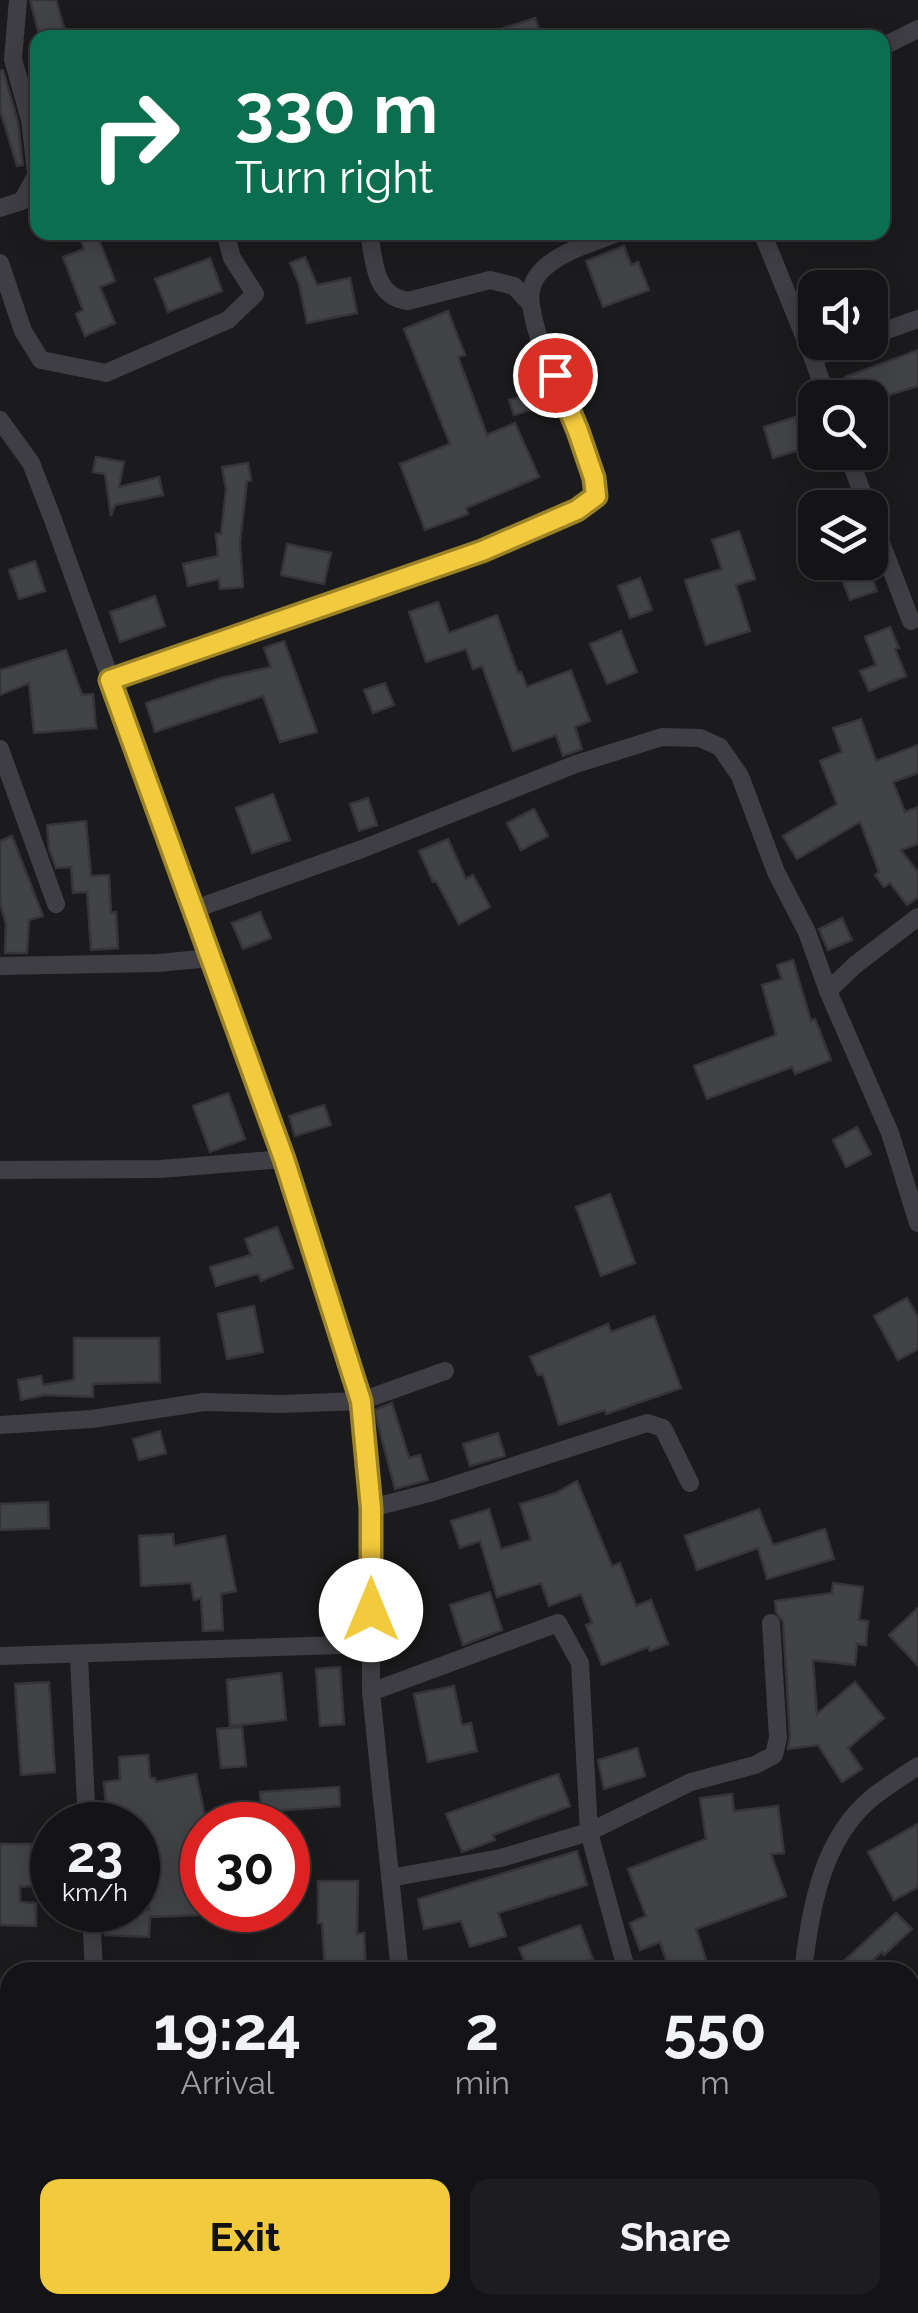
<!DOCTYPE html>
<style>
body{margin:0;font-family:Raleway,sans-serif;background:#1d1d1f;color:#f1f3f6;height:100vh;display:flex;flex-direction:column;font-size:38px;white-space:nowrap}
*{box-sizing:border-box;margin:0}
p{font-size:32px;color:#9d9ea1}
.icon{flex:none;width:55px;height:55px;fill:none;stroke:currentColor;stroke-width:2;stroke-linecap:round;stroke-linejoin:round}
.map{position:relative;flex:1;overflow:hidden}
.sheet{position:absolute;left:0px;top:1962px;width:920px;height:352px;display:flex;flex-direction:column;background:#141416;border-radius:30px 30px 0 0;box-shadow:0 5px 25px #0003,0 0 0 2px #333335}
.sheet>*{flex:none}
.hud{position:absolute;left:30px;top:30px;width:860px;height:210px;border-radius:20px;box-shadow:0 5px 25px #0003,0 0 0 2px #333335;background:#0b6e4f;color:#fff;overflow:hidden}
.buttons{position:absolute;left:798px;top:270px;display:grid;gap:20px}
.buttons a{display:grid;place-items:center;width:90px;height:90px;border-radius:20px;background:#141416;box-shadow:0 5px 25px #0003,0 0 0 2px #333335;font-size:50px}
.speed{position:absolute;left:30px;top:1802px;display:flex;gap:20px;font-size:50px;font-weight:700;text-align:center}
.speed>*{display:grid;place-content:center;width:130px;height:130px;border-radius:50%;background:#141416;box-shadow:0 5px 25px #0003,0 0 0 2px #333335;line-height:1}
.speed small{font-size:25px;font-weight:400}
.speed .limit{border:15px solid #d22;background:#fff;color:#111}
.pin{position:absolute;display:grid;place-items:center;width:85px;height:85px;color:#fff;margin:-42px;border:5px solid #fff;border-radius:50%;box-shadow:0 2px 10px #0007}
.me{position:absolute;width:110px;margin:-55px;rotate:0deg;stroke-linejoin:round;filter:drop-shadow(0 0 8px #0008)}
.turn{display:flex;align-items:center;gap:35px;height:210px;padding:0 40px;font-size:45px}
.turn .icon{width:130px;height:130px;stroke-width:2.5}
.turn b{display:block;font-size:70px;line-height:85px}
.eta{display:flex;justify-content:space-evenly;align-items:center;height:170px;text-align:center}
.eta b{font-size:60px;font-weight:700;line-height:70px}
.primary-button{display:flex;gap:20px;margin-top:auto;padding:20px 40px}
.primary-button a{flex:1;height:115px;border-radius:20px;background:#f2ca3e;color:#111;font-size:40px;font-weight:700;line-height:115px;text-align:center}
.primary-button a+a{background:#1d1d1f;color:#f1f3f6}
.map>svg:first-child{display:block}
.building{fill:#424347;stroke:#353539;stroke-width:2.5}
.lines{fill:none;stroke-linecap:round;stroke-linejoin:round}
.street{stroke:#3e3e44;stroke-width:18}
.route-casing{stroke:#9d8328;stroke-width:25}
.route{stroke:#f2ca3e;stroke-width:18}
</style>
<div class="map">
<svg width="918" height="2313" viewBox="0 0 918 2313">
<rect width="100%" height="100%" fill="#1b1b1d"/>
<g class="building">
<polygon points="30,0 56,0 67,38 40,38"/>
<polygon points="535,18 542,38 487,38 486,34"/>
<polygon points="3,70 18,122 23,165 17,166 0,110 0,71"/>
<polygon points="78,232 96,232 115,281 100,287 115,323 85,336 76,314 83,310 63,257 84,249"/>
<polygon points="624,246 631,265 638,262 649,290 603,307 586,261"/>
<polygon points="305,257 317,285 350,278 357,313 307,323 299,284 290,263"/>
<polygon points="210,258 222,291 168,312 155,279"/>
<polygon points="448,311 465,355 458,357 487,435 515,423 539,477 466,508 468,514 425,530 400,464 450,444 404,329"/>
<polygon points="918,350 918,386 870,401 870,398 851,398 845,377"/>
<polygon points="543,390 547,405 514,415 509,400"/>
<polygon points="795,417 798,426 815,420 815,445 773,458 764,427"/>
<polygon points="96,457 124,462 119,487 159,477 163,495 115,505 111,516 105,474 93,472"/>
<polygon points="248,463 251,480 247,481 240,542 243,587 220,589 219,579 188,586 183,564 218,556 216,534 221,534 226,490 222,467"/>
<polygon points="739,531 755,579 736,585 750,631 706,645 685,580 722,569 712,540"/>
<polygon points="287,544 331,553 324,584 281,575"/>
<polygon points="35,561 45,591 19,599 9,570"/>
<polygon points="870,572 877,591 850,600 843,582"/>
<polygon points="640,578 652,610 630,618 618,586"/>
<polygon points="155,596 165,626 120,642 110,612"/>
<polygon points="438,602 449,633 497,615 518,673 521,672 527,687 571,670 590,721 575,727 582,749 563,756 556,735 513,751 482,666 473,669 466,649 426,662 409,612"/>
<polygon points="890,627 899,648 895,649 906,676 869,691 860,671 876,665 865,637"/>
<polygon points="621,631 637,672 607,684 590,644"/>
<polygon points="284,641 317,732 280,742 263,696 155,732 146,703 221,678 271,667 264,648"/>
<polygon points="66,650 82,695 93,694 96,728 34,733 29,683 0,695 0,670"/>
<polygon points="385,683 394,705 373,713 364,690"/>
<polygon points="861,719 876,761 918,745 918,773 893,782 905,812 918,807 918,844 901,850 918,872 918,897 907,905 890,883 884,887 875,875 879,872 860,822 797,859 783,836 837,804 820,761 842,752 833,728"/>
<polygon points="273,794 290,840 252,853 236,808"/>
<polygon points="368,798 377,825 359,831 350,804"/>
<polygon points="534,809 548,836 521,850 507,823"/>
<polygon points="86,821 91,876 109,875 111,913 116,912 118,948 91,950 87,892 73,893 71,867 56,868 49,849 47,825"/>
<polygon points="12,836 43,916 29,920 27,953 5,953 6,924 0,903 0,841"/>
<polygon points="448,839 466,879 473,875 490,907 459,924 436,881 433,882 419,851"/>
<polygon points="260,912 271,938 243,949 232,923"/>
<polygon points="842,918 852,940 828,950 819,929"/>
<polygon points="793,960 811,1021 815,1019 831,1060 795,1074 792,1067 707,1099 694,1066 776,1035 762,985 782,979 777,965"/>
<polygon points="228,1093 245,1139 210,1152 193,1106"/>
<polygon points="324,1105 331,1125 295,1136 289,1116"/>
<polygon points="857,1127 871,1154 846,1167 833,1140"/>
<polygon points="610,1194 635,1263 601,1276 576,1207"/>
<polygon points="277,1227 293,1268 261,1281 258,1274 216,1286 210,1267 251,1255 245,1239"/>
<polygon points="907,1298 918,1317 918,1349 898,1360 874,1316"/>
<polygon points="254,1306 263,1352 227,1359 218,1314"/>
<polygon points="654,1316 681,1388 606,1414 605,1410 559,1425 543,1374 538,1375 530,1357 608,1324 611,1332"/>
<polygon points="74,1338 159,1338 160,1382 93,1384 93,1397 44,1395 21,1400 18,1380 41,1376 43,1385 74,1380"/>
<polygon points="392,1403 409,1458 420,1455 428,1480 395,1489 374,1410"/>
<polygon points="160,1431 166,1453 139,1460 133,1439"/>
<polygon points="498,1433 505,1456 470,1466 463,1444"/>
<polygon points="577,1481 612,1566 620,1563 636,1606 651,1600 668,1644 650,1651 648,1647 602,1665 586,1625 592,1623 581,1594 549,1606 541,1583 497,1597 480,1541 460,1548 451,1521 489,1509 501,1549 531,1540 520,1504 556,1493"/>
<polygon points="48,1502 49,1528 0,1530 0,1504"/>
<polygon points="759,1509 773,1545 825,1529 834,1559 767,1579 758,1548 697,1570 685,1536"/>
<polygon points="173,1534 174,1546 225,1536 236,1591 221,1594 223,1630 203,1631 201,1598 194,1600 191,1583 141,1586 139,1536"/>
<polygon points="833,1583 863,1587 859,1620 868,1621 866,1645 857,1644 855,1665 813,1660 817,1714 855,1682 884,1718 848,1748 862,1769 842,1782 818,1745 788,1749 790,1737 783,1622 776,1612 775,1601 832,1593"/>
<polygon points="490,1592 502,1630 463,1645 450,1605"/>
<polygon points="918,1608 918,1666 889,1635"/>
<polygon points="340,1667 344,1724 320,1726 316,1669"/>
<polygon points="281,1673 286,1720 230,1726 227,1680"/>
<polygon points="49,1682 55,1772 21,1775 15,1684"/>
<polygon points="454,1686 462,1725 471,1723 477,1751 428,1762 414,1694"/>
<polygon points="242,1727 246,1766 221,1768 217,1729"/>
<polygon points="637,1748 645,1776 604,1789 598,1760"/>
<polygon points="148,1755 150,1778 155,1778 156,1782 196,1774 207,1825 202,1825 201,1915 150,1917 149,1937 105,1935 104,1910 149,1910 144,1876 138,1876 138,1819 107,1821 104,1782 120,1780 119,1757"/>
<polygon points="558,1774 570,1806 493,1835 495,1840 462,1852 446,1814"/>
<polygon points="339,1787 340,1806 261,1812 260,1792"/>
<polygon points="732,1794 734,1811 778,1806 784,1853 771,1854 786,1896 696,1929 710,1972 670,1972 660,1942 640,1950 630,1923 646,1916 628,1869 706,1839 700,1798"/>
<polygon points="918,1824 918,1887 894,1900 868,1852"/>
<polygon points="0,1844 32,1844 31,1886 20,1887 20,1902 36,1903 36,1926 0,1925"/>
<polygon points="577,1851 587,1885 498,1913 506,1936 470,1947 461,1921 424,1929 418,1899"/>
<polygon points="318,1881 358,1881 357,1934 364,1933 366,1972 325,1972 322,1923 318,1923"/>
<polygon points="896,1913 912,1929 884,1955 882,1952 860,1972 832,1972"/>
<polygon points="580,1925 593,1959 558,1972 529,1972 519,1948"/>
</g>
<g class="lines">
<g class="street">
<polyline points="18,0 13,59 30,120 36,172"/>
<polyline points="882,47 918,29"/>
<polyline points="0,208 22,201 38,172"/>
<path d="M 369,232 C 374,261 374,297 408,301 L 490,280 L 514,286 L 530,303"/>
<polyline points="762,232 813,358 853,342"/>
<polyline points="0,263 23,331 41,360 106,373 228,320 255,294 232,258 225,232"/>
<polyline points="870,336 918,319"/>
<polyline points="813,358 827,398"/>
<polyline points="0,420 31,463 52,517 284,1159 361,1401 371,1508 371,1692 400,1972"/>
<polyline points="847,452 868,508"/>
<polyline points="870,514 911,621"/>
<path d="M 110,680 L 482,551 L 577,510 L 595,496 C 591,428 541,372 531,305 C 529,292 533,279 542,270 C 562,250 594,243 619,232"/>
<polyline points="0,749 56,904"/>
<polyline points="195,909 362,849 576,764 662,737 700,738 720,747 740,776 776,872 807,932 828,991 890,1133 918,1223"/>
<polyline points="0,966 158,963 211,958"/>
<polyline points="828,991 855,965 918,917"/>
<polyline points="0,1170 160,1169 284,1159"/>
<polyline points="0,1425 92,1419 204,1402 281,1404 361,1401 445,1371"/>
<polyline points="371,1508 433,1492 647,1423 663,1428 690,1483"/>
<polyline points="0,1656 371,1644"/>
<polyline points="79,1656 87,1825"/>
<polyline points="371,1692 558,1623 580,1663 589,1832 627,1972"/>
<polyline points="390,1878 501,1858 589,1832 691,1782 755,1765 774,1755 778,1738 771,1623"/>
<polyline points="91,1910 94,1972"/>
<path d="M 803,1972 C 810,1911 821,1839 873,1797 C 887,1786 903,1776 918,1766"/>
<polyline points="217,2305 221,2313"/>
<polyline points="509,2305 514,2313"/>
<polyline points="856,2305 861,2313"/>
<polyline points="626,2313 632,2305"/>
</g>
</g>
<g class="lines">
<defs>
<polyline id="route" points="371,1610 371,1508 361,1401 284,1159 110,680 482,551 577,510 596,496 594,478 578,431 555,375"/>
</defs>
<use href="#route" class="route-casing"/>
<use href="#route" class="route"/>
</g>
</svg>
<div class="buttons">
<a><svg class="icon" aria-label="sound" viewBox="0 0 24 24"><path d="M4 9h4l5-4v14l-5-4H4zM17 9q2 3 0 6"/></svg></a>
<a><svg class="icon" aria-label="search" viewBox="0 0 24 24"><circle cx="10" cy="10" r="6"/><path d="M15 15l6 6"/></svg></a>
<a><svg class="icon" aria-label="layers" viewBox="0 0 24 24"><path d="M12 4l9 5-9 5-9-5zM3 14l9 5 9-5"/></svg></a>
</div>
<div class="speed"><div>23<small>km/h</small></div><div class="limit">30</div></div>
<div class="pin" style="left:555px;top:375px;background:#d93025"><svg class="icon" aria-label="arrive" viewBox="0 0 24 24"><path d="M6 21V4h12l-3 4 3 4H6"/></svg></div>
<svg class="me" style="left:371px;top:1610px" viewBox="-20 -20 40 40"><circle r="19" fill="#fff"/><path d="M0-13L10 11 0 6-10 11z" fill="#f2ca3e"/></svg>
<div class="hud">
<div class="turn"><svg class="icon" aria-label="right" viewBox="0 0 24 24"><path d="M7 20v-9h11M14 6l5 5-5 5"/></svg><div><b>330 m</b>Turn right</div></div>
</div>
<section class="sheet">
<div class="eta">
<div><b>19:24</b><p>Arrival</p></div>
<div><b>2</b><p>min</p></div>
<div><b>550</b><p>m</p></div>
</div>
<div class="primary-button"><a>Exit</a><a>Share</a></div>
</section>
</div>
